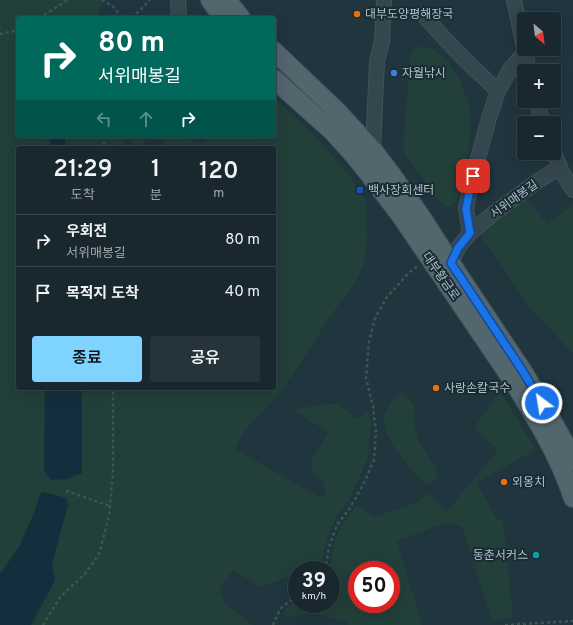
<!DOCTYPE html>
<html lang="ko">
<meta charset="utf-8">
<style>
body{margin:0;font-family:Overpass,"Noto Sans KR",sans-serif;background:#25343a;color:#f1f3f6;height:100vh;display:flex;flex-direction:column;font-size:15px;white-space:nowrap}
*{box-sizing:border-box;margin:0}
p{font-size:13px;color:#9fa6aa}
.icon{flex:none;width:22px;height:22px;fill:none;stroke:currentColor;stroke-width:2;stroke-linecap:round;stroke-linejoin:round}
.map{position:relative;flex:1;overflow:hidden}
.details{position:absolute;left:16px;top:146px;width:260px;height:244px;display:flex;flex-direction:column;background:#18282e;border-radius:4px;box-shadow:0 4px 16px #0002,0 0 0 1px #36444a}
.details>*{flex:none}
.top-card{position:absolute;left:16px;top:16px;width:260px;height:122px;border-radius:4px;box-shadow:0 4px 16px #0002,0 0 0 1px #36444a;background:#00695c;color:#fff;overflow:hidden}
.needle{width:26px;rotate:152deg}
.tools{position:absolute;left:517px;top:12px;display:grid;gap:8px}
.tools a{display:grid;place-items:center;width:44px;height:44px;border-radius:4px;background:#18282e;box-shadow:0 4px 16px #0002,0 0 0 1px #36444a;font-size:20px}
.speed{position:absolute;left:288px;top:561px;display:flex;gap:8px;font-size:20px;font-weight:700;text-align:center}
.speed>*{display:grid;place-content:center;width:52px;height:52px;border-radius:50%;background:#18282e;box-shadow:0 4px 16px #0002,0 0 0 1px #36444a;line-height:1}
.speed small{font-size:10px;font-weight:400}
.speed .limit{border:6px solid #d22;background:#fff;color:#111}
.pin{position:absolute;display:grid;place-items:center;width:34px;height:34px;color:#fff;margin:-17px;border-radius:8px;box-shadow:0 2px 6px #0006}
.me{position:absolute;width:44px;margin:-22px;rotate:329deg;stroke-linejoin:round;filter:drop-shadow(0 0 3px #0008)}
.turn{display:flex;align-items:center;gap:14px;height:84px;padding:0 16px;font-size:18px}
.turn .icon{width:52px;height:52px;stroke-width:2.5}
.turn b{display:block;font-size:28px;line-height:34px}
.lanes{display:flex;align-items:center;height:38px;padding:0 16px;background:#0003;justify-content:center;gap:20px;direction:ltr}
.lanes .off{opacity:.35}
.eta{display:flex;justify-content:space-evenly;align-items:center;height:68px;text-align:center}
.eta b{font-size:24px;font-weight:600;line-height:28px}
.action{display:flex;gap:8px;margin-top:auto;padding:8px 16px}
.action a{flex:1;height:46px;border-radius:4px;background:#7fd4ff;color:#111;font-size:16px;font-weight:600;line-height:46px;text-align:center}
.action a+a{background:#25343a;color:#f1f3f6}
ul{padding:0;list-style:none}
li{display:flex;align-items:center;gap:12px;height:52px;padding:0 16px;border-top:1px solid #36444a}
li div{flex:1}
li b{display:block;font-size:15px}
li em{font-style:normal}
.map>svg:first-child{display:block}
.green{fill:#223f3a;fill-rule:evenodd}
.water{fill:#132f3d}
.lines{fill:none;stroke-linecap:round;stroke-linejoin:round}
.minor-casing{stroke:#41525a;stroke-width:16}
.major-casing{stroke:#41525a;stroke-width:20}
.path{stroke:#3b5752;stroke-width:2.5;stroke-dasharray:3 3;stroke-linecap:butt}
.minor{stroke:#34464e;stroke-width:14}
.major{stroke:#52666e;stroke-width:18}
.route-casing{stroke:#114b97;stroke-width:10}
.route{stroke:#1a73e8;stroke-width:7}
.food-dot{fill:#e8710a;stroke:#1a2b33;stroke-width:1.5}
.shop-dot{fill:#3f7fe0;stroke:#1a2b33;stroke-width:1.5}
.transit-dot{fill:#1a4fb4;stroke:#1a2b33;stroke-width:1.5}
.culture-dot{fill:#0f9aa8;stroke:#1a2b33;stroke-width:1.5}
.labels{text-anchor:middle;stroke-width:4;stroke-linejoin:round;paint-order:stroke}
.poi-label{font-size:12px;fill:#b0c1ca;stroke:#1a2b33;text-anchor:start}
.street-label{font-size:12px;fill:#b0c1ca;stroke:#1a2b33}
</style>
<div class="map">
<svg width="573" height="625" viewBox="0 0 573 625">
<rect width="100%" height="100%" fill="#20353e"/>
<g class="green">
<path d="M 0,0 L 103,0 L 99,11 L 99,18 L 18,18 L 18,136 L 50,136 L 50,148 L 18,148 L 18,388 L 45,388 L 44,471 L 82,473 L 82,388 L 274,388 L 274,148 L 161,148 L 164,136 C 168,136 173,135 177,136 C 190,138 199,150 210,136 L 274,136 L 274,97 L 321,143 L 337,161 L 352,178 L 366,200 L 367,238 L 364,264 L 353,286 L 331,315 L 307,353 L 283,389 L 244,432 L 235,449 L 321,498 L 325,494 L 324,483 L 312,471 L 310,463 L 328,432 L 293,410 L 323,404 L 339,404 L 357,419 L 368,410 L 371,423 L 368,458 L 349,500 L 336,518 L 330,531 L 324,551 L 322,565 L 319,570 L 297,570 L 297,585 L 291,576 L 261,587 L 233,570 L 227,579 L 219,589 L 226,605 L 253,625 L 31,625 L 55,580 L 52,564 L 68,505 L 40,494 L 35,511 L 19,547 L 0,574 Z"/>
<polygon points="422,46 433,49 448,62 460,80 469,104 471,130 467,165 460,194 453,205 447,207 439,202 405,154 403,146 410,59 414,49"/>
<polygon points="65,136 121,136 128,148 65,148"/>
<polygon points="128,136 147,136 143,146 138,148 134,148 129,141"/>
<polygon points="525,196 547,224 573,204 573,354 530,308 479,233"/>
<path d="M 500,391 L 536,450 L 477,482 L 496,518 L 503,521 L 513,618 L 492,621 L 462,527 L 448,522 L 397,541 L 422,625 L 348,625 L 348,620 C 335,619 326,620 315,611 L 287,618 L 284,617 L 283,612 L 287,607 L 297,600 L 297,604 L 331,604 L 331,570 L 328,570 L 330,566 L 335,539 L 341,526 L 357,505 L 373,517 L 416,503 L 429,493 L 446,512 L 498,450 L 474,428 ZM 357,570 L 391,570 L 391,604 L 357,604 Z"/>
<polygon points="402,393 409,397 415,408 414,423 419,442 436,468 437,477 431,484 424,483 412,470 392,444 386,432 383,416 393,399"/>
</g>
<g class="water">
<rect x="50" y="136" width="15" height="12"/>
<polygon points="45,388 82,388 82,473 67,479 51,480 44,471"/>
<polygon points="44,492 66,498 68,504 52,564 55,580 31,625 0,625 0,574 19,547 35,511 40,494"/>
</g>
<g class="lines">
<defs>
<g id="minor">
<polyline points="178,0 179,18"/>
<polyline points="514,0 529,71"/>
<path d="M 423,14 C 446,42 472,67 498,91"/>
<polyline points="536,101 543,123"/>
<polyline points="373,150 377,61 382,41 384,0"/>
<polyline points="554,153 562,172 573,190"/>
<polyline points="470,233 466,209 470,188 489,118 498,91 511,68 525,52"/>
<polyline points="451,263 458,248 470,233 494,213 535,183 560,167"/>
</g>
<g id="major">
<polyline points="210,0 223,18"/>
<polyline points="227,0 241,18"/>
<polyline points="274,51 338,112 373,150 392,175 424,221 456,271 522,370 549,415 568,449 573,461"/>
<path d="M 274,79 L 332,131 L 352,153 L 369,174 L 401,216 L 513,381 C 536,418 559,456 573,498"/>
</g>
</defs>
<use href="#minor" class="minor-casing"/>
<use href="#major" class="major-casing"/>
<g class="path">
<polyline points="102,0 114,7 122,18"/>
<polyline points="39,18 68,0"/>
<polyline points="132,18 150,0"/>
<polyline points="0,34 5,33 18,30"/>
<polyline points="102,136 105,148"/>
<polyline points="66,491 110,506"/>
<polyline points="324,570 326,565 329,547 337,525 350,508 363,485 374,460 376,433 373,406 366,378 369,342 375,318 387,297 407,275 417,266"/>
<polyline points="43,625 61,596 85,574 99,554 109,516 113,473 113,388"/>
<polyline points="273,625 280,609 297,595"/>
<polyline points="505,625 573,621"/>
</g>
<use href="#minor" class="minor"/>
<use href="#major" class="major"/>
</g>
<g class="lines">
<defs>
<polyline id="route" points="473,176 470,188 466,209 470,233 458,248 451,263 522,370 542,403"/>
</defs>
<use href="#route" class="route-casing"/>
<use href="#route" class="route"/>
</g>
<g class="food-dot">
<circle cx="357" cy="14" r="4"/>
<circle cx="436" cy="388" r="4"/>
<circle cx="504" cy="482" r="4"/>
</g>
<circle class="shop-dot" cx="394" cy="73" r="4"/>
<rect class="transit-dot" x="356" y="186" width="8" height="8" rx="2"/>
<circle class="culture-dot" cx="536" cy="555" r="4"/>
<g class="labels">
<g class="poi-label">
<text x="365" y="18">대부도양평해장국</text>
<text x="402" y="77">자월낚시</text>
<text x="368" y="194">백사장회센터</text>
<text x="444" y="392">사랑손칼국수</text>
<text x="512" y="486">외옹치</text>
<text x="528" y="559" text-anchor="end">동춘서커스</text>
</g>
<g class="street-label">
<text transform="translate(514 199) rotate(-36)" y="4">서위매봉길</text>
<text transform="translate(441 276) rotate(55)" y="4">대부황금로</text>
</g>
</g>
</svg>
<div class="tools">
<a><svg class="needle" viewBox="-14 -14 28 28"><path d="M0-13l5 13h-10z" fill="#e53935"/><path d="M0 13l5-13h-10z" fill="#9fa6aa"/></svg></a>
<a>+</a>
<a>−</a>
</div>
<div class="speed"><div>39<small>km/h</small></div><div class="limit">50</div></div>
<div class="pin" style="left:473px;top:176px;background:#d93025"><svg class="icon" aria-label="arrive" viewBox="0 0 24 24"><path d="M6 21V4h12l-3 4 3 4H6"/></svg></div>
<svg class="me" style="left:542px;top:403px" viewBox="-20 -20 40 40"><circle r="17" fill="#1a73e8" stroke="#fff" stroke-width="3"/><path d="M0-11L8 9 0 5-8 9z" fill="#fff"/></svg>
<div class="top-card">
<div class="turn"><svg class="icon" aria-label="right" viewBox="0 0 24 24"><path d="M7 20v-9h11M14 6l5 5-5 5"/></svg><div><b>80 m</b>서위매봉길</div></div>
<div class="lanes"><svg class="icon off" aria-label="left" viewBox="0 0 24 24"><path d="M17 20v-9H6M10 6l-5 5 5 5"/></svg><svg class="icon off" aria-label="ahead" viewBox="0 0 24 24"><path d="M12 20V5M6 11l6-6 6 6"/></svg><svg class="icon" aria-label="right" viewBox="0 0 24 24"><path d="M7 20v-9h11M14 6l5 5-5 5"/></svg></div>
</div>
<section class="details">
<div class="eta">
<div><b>21:29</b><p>도착</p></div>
<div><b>1</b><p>분</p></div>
<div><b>120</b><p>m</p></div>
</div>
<ul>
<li><svg class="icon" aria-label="right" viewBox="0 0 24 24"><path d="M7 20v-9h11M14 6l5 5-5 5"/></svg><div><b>우회전</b><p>서위매봉길</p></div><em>80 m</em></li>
<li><svg class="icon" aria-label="arrive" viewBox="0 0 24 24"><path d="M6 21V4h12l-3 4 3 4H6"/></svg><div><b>목적지 도착</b></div><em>40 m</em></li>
</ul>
<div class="action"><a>종료</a><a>공유</a></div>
</section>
</div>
